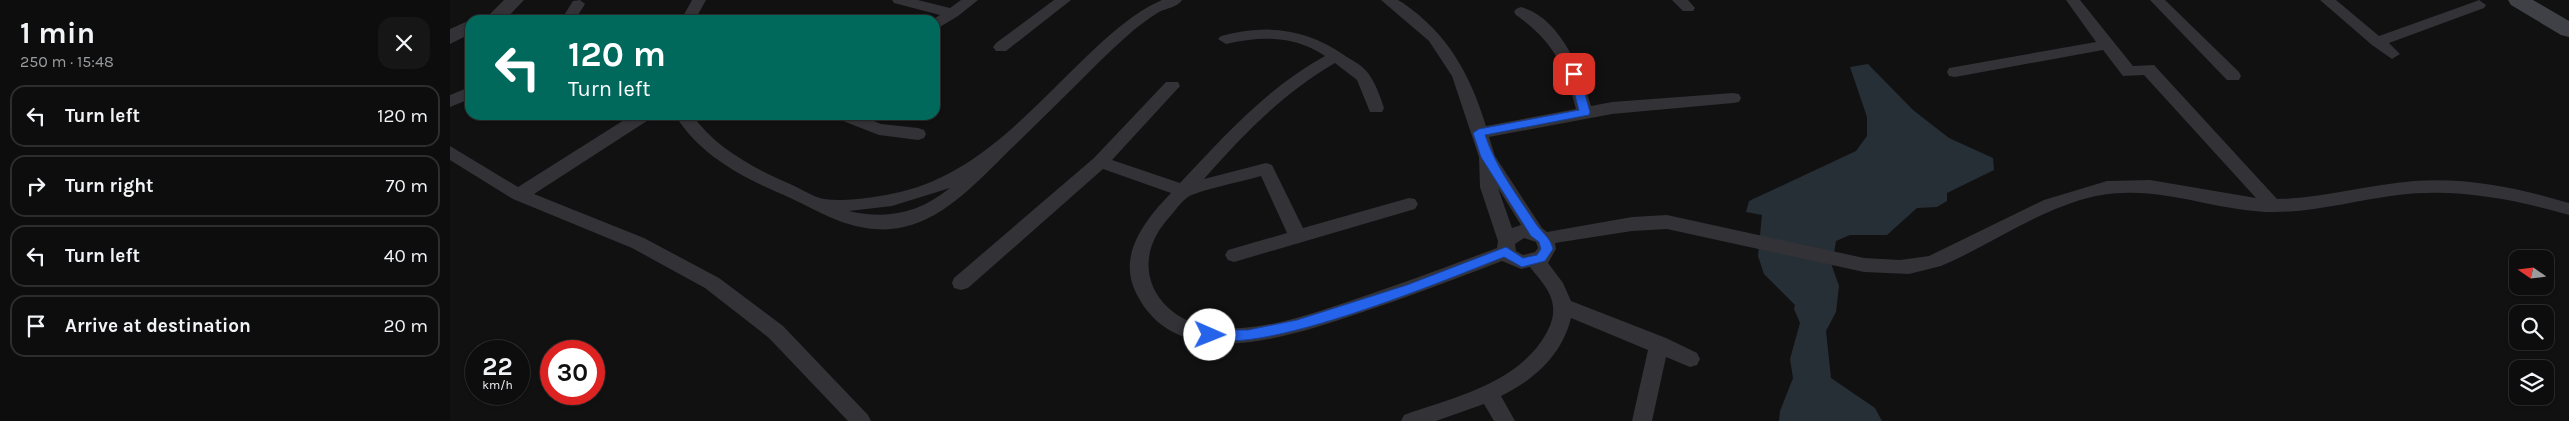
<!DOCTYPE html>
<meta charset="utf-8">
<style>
body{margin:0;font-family:Karla,sans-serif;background:#161617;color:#f1f3f6;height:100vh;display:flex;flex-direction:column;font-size:19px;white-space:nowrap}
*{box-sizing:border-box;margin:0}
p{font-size:16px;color:#9a9c9e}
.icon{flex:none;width:28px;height:28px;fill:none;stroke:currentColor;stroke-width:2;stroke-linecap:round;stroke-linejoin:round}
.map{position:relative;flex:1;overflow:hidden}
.panel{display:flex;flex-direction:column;background:#0d0d0e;width:450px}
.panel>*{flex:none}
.top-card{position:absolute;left:15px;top:15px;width:475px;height:105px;border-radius:15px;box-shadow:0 1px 4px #0004,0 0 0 1px #2d2d2e;background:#00695c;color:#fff;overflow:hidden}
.needle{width:32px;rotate:284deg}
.fabs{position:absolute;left:2059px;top:250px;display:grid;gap:10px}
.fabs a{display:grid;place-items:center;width:45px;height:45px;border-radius:10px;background:#0d0d0e;box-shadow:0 1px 4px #0004,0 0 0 1px #2d2d2e;font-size:25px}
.speed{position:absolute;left:15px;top:340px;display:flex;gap:10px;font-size:25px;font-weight:700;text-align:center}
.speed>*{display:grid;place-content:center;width:65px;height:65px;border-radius:50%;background:#0d0d0e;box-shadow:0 1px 4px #0004,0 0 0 1px #2d2d2e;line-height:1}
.speed small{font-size:12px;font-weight:400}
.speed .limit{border:8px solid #d22;background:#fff;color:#111}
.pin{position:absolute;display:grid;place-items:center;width:42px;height:42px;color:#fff;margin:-21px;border-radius:10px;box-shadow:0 2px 8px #0006}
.me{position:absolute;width:55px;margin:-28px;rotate:91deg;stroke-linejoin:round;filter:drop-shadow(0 0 4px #0008)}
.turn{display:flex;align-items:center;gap:18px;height:105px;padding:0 20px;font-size:22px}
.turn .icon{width:65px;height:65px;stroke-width:2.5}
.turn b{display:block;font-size:35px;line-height:42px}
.round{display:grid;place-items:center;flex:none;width:52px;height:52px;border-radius:15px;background:#161617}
.headline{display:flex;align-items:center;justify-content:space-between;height:85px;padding:0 20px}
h1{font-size:30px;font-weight:700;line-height:38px}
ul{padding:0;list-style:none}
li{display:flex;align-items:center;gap:15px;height:62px;margin:0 10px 8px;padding:0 10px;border:2px solid #2d2d2e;border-radius:15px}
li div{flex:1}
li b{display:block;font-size:19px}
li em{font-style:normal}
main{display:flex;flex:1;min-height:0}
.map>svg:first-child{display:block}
.water{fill:#272f36}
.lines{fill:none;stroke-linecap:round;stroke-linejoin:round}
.minor{fill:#323237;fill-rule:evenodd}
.tertiary{fill:#323237;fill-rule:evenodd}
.secondary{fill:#404147;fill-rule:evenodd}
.route{fill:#2563eb;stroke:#184099}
</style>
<main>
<section class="panel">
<div class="headline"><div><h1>1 min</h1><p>250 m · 15:48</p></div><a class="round"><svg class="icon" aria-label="close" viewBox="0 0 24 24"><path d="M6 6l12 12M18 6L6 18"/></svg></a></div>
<ul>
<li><svg class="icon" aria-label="left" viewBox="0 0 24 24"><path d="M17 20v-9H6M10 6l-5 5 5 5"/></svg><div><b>Turn left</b></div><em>120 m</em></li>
<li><svg class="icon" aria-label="right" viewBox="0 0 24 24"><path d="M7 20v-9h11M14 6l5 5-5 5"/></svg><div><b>Turn right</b></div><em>70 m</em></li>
<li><svg class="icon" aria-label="left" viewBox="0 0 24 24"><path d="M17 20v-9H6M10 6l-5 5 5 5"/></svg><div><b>Turn left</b></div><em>40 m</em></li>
<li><svg class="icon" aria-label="arrive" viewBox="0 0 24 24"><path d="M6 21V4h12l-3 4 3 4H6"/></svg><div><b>Arrive at destination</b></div><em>20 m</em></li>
</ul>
</section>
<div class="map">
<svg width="2119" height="421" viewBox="0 0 2119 421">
<rect width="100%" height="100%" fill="#111112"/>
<polygon class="water" points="1418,64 1463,110 1499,138 1543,158 1544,170 1497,193 1497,201 1487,207 1467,208 1437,235 1400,235 1386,241 1382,266 1389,286 1386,312 1376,331 1381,378 1425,408 1432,421 1329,421 1330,411 1343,378 1340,359 1350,323 1344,309 1345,305 1314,274 1308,256 1312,215 1296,212 1299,201 1406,151 1417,136 1417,117 1400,67"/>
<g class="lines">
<g class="minor">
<polygon points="130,0 135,4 125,20 111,20 123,1"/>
<polygon points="242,0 256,0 245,20 231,20"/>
<polygon points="442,0 468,0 500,8 511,0 528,0 508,16 485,30 485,20 482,20 490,15 444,3"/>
<polygon points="604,0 621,0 556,51 546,51 543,47 546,43"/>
<path d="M 712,0 L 732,0 C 728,7 717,8 709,12 C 687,25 667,45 648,63 C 621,90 593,118 565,145 C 524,184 481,239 416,228 C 387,224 363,208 336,196 C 294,178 250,156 225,115 L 242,115 C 266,148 303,168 340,184 C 350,188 363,197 374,199 C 398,202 427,197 450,192 C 529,173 580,110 637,56 C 659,35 684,12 712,0 ZM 500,188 C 469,213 437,220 399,211 L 442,206 Z"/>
<path d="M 931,0 L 948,0 L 953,3 C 998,34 1020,74 1036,126 L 1126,109 C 1114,65 1104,42 1066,15 L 1064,12 L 1066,9 L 1071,7 C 1111,18 1131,71 1141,106 L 1162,102 L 1283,93 L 1289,94 L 1291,98 L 1289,102 L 1283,103 L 1162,114 L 1039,137 L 1045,156 L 1092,228 L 1097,232 L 1182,217 L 1217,215 L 1414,258 L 1450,260 L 1479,256 L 1594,200 L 1657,181 L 1700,180 L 1806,198 L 1694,75 L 1673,76 L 1653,50 L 1505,77 L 1499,76 L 1497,72 L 1499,68 L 1505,67 L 1646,42 L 1616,0 L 1630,0 L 1683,66 L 1704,65 L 1827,199 C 1873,198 1918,185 1964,181 C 2017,177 2069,188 2119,203 L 2119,215 C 2063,199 2006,188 1948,195 C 1907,200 1866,212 1825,212 C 1763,212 1709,183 1646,196 C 1591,208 1543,244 1491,266 L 1459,274 L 1414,272 L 1217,229 L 1182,231 L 1105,243 L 1106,249 L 1098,263 L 1113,283 L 1121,301 L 1216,338 L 1247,353 L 1250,359 L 1247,365 L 1240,367 L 1216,357 L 1202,421 L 1182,421 L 1198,350 L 1121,318 C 1112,355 1084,380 1051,396 L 1065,421 L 1044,421 L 1034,404 L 986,421 L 951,421 L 954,415 C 1004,397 1069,384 1097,332 C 1101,325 1104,315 1103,307 C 1102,291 1089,279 1080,267 L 1071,269 L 1052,261 C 1005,279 958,297 910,313 C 843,335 728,378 686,293 C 667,255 695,220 721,193 L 653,169 L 518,288 L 511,290 L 504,288 L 502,283 L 504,278 L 644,158 L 716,82 L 728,82 L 730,86 L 662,160 L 730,183 C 774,136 817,88 875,56 C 844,35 811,36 776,44 L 768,39 L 771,36 C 815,24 856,28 894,55 C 903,61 912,65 918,73 C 926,84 930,96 934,108 L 932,112 L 920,112 L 907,80 L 885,63 C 833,93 793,135 754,179 L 816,163 L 822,165 L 853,228 L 959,198 L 965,199 L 968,204 L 965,209 L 784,262 L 778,260 L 775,255 L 778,250 L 837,233 L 811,176 C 798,180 746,191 738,197 C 732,201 727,208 723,213 C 716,221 709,229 705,238 C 684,281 717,322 761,327 C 806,333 851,317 894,303 C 945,286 996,267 1047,248 L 1048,241 L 1030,187 L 1029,157 L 1002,76 L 979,41 ZM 1048,188 L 1071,225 L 1062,228 ZM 1074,238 L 1086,242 L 1088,248 L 1085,252 L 1073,255 L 1066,251 L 1065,244 Z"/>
<polygon points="1222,0 1238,0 1245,8 1243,11 1233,11"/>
<polygon points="1700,0 1715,0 1789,72 1791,76 1789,80 1777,80"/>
<polygon points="1870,0 1886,0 1929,36 2024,2 2029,0 2036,5 2034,8 1939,43 1950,54 1942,59 1922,45"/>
<polygon points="20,87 20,99 0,107 0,95"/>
<polygon points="182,115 202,115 200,119 84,194 194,238 269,278 333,326 418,415 421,421 398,421 319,338 255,288 182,248 63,199 0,160 0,146 68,187"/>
<polygon points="386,115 410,115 431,124 468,128 474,130 476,134 474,138 468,140 429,135 388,119"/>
</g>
<g class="tertiary">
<polygon points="54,0 74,0 55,20 34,20"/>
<polygon points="20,20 20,34 0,44 0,29"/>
</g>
<polygon class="secondary" points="2058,0 2083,0 2119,21 2119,37 2111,35 2061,5"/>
</g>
<path class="route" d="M 1124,70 L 1129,74 L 1140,112 L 1139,115 L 1035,135 C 1046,168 1067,195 1086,224 C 1093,234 1100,237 1103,249 L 1095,261 L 1072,267 L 1054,257 C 995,280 811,357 756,338 L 754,335 L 756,331 L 760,330 L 798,330 L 847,320 L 957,285 L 1056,247 L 1073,258 L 1087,255 L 1091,249 L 1089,242 L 1081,236 L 1031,157 L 1023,133 L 1029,129 L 1129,110 L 1119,74 Z"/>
</svg>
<div class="fabs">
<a><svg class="needle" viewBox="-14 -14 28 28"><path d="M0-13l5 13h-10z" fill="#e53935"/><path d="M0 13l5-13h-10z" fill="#9a9c9e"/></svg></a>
<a><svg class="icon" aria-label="search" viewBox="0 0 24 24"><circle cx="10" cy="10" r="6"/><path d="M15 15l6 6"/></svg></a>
<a><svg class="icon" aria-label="layers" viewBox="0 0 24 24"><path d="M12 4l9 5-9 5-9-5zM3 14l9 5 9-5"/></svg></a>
</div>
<div class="speed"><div>22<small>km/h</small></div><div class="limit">30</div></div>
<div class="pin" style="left:1124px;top:74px;background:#d93025"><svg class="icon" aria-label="arrive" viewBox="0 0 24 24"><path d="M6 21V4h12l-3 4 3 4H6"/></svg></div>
<svg class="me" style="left:760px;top:335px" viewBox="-20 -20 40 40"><circle r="19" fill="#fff"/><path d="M0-13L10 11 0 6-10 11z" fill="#2563eb"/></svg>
<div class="top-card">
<div class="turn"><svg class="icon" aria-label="left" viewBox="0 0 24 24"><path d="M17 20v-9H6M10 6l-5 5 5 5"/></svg><div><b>120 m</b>Turn left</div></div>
</div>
</div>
</main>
